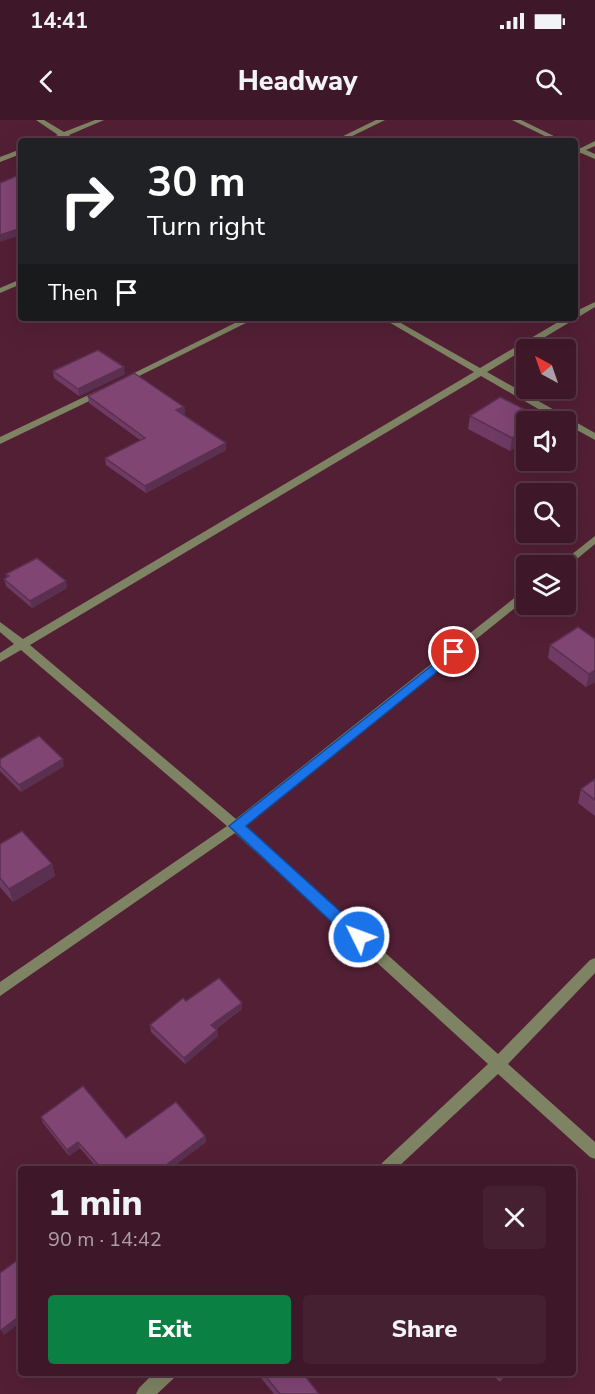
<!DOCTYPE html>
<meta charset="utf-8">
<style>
body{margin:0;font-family:"Nunito Sans",sans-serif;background:#452030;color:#f1f3f6;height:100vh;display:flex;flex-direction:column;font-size:22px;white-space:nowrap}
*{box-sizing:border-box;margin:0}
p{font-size:20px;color:#ad9fa8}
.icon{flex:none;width:33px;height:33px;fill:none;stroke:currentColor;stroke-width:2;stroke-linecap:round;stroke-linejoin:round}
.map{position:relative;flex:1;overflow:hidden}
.side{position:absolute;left:18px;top:1046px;width:558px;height:210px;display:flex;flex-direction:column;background:#3e1728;border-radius:6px;box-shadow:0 6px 24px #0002,0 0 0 2px #573645}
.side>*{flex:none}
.hud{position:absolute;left:18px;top:18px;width:560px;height:183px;border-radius:6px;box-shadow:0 6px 24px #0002,0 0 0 2px #573645;background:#202124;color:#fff;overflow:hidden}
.needle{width:39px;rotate:320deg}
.fabs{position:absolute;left:516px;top:219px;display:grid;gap:12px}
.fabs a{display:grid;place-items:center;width:60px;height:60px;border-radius:6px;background:#3e1728;box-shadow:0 6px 24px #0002,0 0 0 2px #573645;font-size:30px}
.pin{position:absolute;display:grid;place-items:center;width:51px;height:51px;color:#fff;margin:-26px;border:3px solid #fff;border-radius:50%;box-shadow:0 2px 6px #0007}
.me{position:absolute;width:66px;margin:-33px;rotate:312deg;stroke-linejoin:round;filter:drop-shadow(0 0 4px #0008)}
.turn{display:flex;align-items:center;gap:21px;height:126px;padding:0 30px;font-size:27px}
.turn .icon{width:78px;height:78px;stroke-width:2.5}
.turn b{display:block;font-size:42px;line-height:51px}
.then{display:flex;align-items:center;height:57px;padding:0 30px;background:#0003;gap:12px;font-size:22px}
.round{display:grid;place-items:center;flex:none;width:63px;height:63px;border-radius:6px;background:#452030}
.headline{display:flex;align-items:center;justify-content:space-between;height:102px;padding:0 30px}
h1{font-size:36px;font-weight:800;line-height:45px}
.primary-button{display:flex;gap:12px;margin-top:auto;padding:12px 30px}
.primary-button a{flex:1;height:69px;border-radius:6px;background:#0b8043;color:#fff;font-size:24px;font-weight:800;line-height:69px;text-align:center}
.primary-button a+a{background:#452030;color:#f1f3f6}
.status{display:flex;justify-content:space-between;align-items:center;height:42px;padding:0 30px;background:#3e1728;direction:ltr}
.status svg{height:16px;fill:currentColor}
header{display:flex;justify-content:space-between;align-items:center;height:78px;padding:0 30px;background:#3e1728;font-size:27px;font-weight:800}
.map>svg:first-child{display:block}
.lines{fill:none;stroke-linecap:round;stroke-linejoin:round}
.minor{fill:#7e8363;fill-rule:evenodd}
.wall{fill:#6f3b64}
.shaded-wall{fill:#5a3051}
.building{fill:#814574;stroke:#5a3051;stroke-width:1.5}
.route{fill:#1a73e8;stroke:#114b97;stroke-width:1.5}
</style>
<div class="status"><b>14:41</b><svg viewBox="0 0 49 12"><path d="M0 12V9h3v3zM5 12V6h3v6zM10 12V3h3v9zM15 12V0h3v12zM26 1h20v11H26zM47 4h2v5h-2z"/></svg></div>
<header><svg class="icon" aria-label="back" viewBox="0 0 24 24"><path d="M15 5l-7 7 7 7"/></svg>Headway<svg class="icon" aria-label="search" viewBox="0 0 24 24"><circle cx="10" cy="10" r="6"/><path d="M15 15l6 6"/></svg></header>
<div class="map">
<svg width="595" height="1274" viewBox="0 0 595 1274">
<rect width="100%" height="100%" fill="#531f35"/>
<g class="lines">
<g class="minor">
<polygon points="36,0 44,0 64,12 95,0 104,0 69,15 76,21 68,21 63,18 54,21 45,21 58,15"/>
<polygon points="376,0 385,0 342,21 333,21"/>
<polygon points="512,0 521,0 564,21 555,21"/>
<polygon points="595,21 595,26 586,30 595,34 595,39 581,33 574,36 574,26 581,28"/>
<polygon points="21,29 21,34 0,42 0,37"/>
<polygon points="21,159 21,164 0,173 0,168"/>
<polygon points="595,182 595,187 487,252 595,313 595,320 566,304 566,302 561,302 481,256 30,525 236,699 522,472 526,471 526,479 244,706 498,934 590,840 595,838 595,853 508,944 595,1022 595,1039 590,1037 498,954 397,1048 380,1048 382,1043 488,944 235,713 0,876 0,862 227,706 21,530 0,542 0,533 14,524 0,512 0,502 23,519 474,252 382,198 392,198 480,248 565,198 574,198 574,192"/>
<polygon points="245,198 256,198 125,263 119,263 118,261"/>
<polygon points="101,269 105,272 104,274 0,324 0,317"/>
<polygon points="595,416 595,424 566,448 566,446 557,446"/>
<polygon points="155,1252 176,1252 174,1258 157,1274 136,1274 139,1268"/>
</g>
</g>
<g class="wall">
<polygon points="53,251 125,254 79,276 54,258"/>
<polygon points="88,276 184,287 185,294 183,294 226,330 146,373 106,345 105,338 140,320 89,283"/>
<polygon points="470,296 526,302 526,320 510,331 468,309"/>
<polygon points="6,454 67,468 32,488 6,466 4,459 7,457"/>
<polygon points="595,519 595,562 586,567 548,538 550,525"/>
<polygon points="0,639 64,646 21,672 0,651"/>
<polygon points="595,659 595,696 578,683 581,669"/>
<polygon points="0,724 52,744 55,756 13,782 0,767"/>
<polygon points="186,881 242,889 216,909 217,910 218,916 185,944 151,912 150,905"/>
<polygon points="41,997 126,1018 205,1016 206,1022 171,1048 97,1048 80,1028 69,1036 43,1003"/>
<polygon points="256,1252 302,1252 319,1274 274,1274"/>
<polygon points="489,1252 507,1252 500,1262"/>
</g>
<g class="shaded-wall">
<polygon points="21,108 21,115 0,122 0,115"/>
<polygon points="124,247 125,254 79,276 78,269"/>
<polygon points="184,287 185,294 177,297 176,290"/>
<polygon points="526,308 526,320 510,331 512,318"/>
<polygon points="226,323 226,330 146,373 145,366"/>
<polygon points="66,461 67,468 32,488 30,481"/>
<polygon points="595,550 595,562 586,567 589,554"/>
<polygon points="63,639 64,646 21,672 19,665"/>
<polygon points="52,744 55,756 13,782 9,769"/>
<polygon points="242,883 242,889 212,911 211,905"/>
<polygon points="217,910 218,916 185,944 184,938"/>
<polygon points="205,1016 206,1022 171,1048 162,1048"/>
<polygon points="78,1022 80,1028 69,1036 67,1030"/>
<polygon points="21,1195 21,1202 4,1215 1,1210"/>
</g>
<g class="building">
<polygon points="21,54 21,108 0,115 0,63"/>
<polygon points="98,230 124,247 78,269 53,251"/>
<polygon points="134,253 184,287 176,290 226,323 145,366 105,338 145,318 88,276"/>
<polygon points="500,277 542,298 537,302 526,302 526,308 512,318 470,296"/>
<polygon points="37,438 66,461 30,481 4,459 9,456 6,454"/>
<polygon points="578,507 595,519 595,550 589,554 550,525"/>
<polygon points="39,616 63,639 19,665 0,646 0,639"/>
<polygon points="595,659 595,680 581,669"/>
<polygon points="22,711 52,744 9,769 0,758 0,724"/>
<polygon points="219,858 242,883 211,905 217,910 184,938 150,905 183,878 186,881"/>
<polygon points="83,966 126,1018 176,982 205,1016 162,1048 101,1048 78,1022 67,1030 41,997"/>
<polygon points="19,1139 21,1142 21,1195 1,1210 0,1209 0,1153"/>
<polygon points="262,1252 302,1252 319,1274 280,1274"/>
<polygon points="497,1252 506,1252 502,1257"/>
</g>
<polygon class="route" points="454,528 458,529 460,532 458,535 246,706 364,813 366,817 364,822 359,823 353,822 229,706"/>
</svg>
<div class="fabs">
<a><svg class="needle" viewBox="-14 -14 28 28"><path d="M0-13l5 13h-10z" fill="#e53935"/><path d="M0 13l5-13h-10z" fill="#ad9fa8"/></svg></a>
<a><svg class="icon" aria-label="sound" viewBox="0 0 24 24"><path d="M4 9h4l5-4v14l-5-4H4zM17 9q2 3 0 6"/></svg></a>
<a><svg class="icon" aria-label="search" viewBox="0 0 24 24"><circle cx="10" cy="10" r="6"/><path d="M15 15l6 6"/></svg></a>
<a><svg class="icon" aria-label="layers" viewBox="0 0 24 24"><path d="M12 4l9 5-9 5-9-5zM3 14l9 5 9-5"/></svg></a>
</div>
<div class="pin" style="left:454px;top:532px;background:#d93025"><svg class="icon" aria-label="arrive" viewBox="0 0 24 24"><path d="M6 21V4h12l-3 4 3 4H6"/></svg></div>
<svg class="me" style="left:359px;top:817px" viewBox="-20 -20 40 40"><circle r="17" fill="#1a73e8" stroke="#fff" stroke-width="3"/><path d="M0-11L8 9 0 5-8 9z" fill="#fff"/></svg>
<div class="hud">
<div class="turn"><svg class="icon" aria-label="right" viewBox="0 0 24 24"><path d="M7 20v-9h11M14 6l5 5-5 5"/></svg><div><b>30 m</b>Turn right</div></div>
<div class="then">Then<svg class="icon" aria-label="arrive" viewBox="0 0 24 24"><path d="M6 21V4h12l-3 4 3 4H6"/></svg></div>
</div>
<section class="side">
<div class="headline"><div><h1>1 min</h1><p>90 m · 14:42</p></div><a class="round"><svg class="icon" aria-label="close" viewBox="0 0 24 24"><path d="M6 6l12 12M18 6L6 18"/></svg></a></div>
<div class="primary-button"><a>Exit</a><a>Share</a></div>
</section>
</div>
